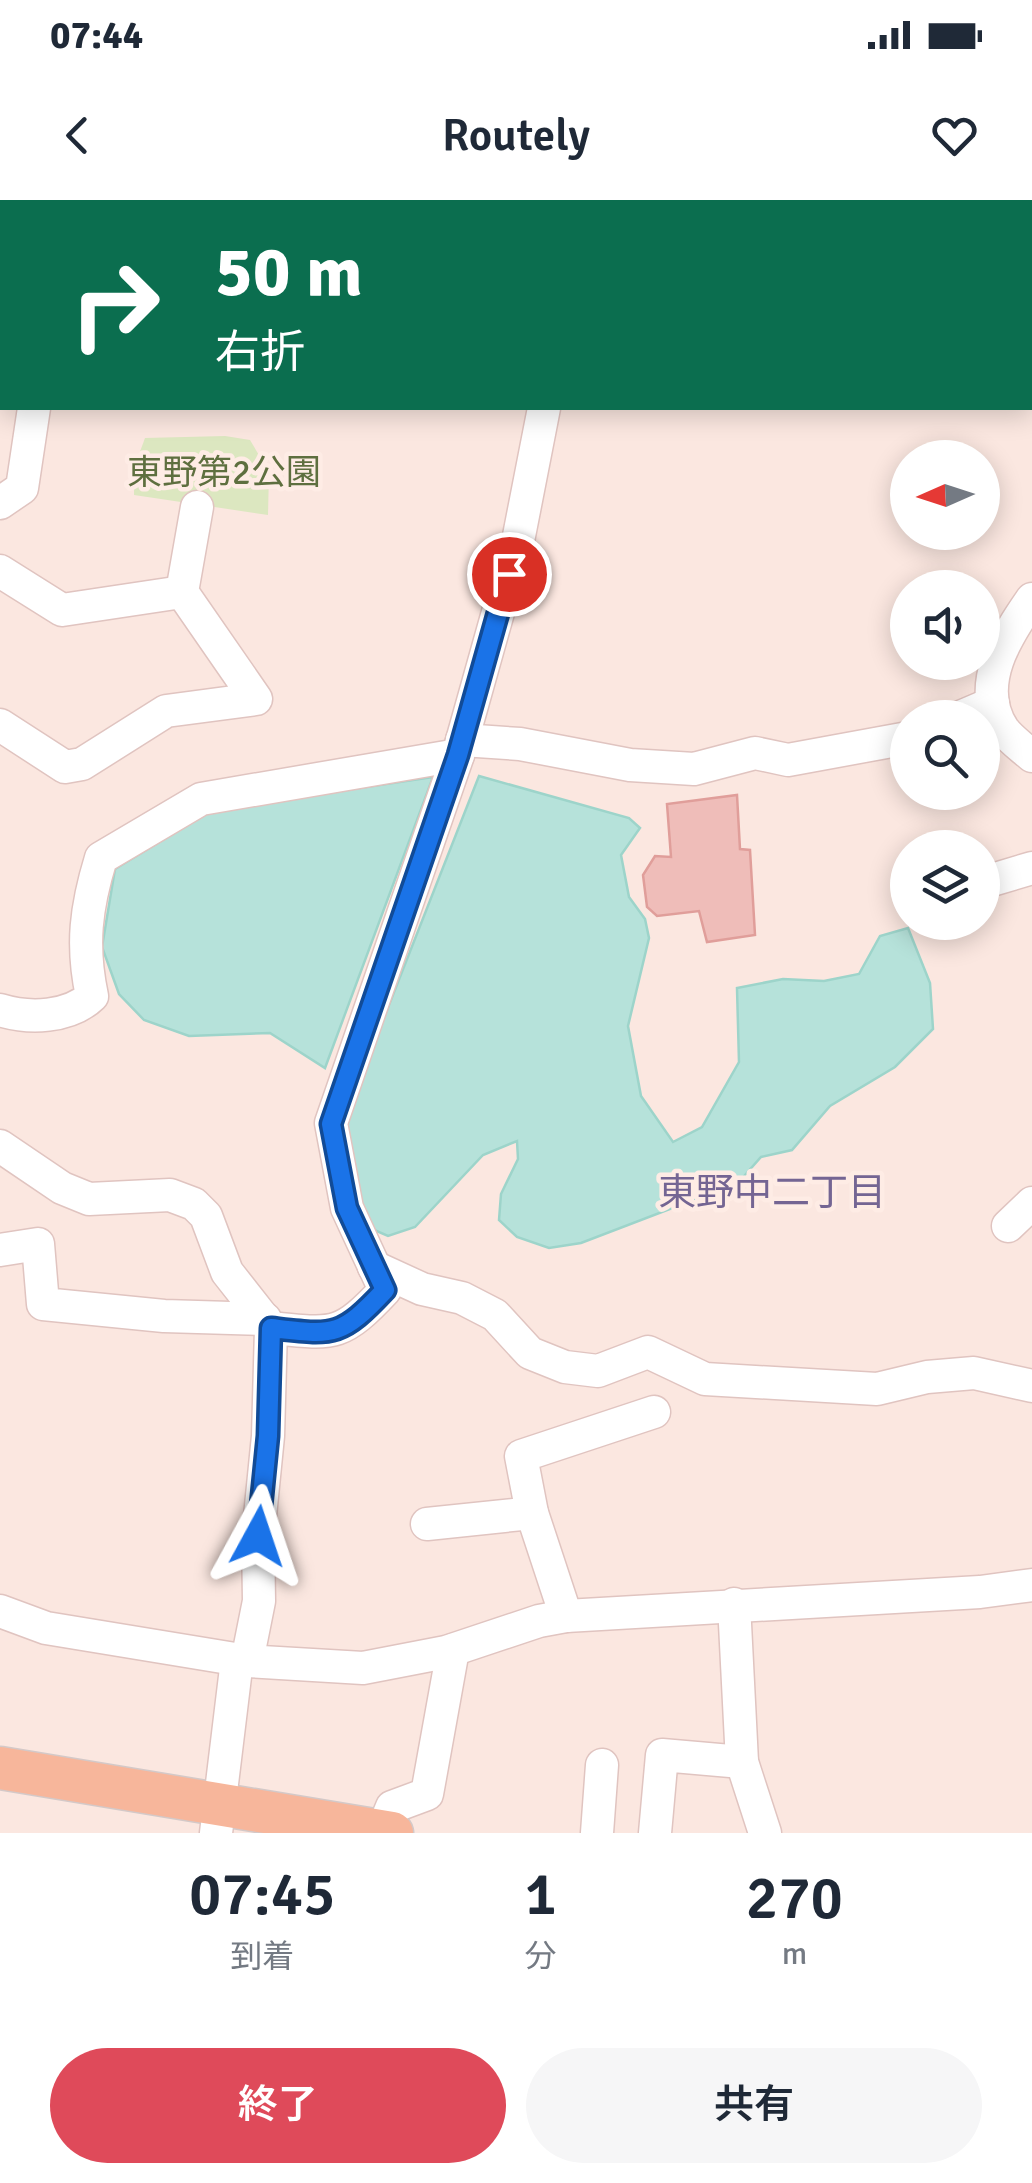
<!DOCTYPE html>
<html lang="ja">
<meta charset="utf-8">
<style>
body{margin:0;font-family:Signika,"Noto Sans JP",sans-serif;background:#f6f6f7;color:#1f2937;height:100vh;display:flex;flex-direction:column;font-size:38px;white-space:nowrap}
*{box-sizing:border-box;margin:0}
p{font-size:32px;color:#747a83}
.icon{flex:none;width:55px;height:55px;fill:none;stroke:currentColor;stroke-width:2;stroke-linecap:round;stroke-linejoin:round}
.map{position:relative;height:1633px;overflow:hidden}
.panel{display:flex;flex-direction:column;background:#fff;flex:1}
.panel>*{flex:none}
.guide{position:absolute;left:0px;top:0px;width:1032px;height:210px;box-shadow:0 5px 25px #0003;background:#0b6e4f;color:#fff;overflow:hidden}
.needle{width:65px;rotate:267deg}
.controls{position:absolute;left:890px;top:240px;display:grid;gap:20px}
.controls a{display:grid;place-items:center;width:110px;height:110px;border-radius:50%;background:#fff;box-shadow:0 5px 25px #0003;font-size:50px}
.pin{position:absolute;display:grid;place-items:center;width:85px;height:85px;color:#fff;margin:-42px;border:5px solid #fff;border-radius:50%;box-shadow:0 2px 10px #0007}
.me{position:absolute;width:110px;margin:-55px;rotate:5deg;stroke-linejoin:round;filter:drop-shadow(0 0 8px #0008)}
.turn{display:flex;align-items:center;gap:35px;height:210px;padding:0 50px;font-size:45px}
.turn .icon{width:130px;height:130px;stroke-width:2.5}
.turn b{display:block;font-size:70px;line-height:85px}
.eta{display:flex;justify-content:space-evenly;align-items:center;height:170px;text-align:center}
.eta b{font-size:60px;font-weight:600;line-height:70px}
.primary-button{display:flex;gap:20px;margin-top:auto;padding:20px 50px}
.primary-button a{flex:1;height:115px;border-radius:60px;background:#df4a5a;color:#fff;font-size:40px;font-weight:600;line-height:115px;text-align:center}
.primary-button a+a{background:#f6f6f7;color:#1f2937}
.status{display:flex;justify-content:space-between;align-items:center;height:70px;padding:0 50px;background:#fff;direction:ltr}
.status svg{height:28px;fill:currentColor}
header{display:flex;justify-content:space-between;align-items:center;height:130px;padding:0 50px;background:#fff;font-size:45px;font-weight:600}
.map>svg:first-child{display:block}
.green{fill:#dce7c0}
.water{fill:#b6e2da;stroke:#9dd4ca;stroke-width:2.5}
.building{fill:#efbdb9;stroke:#e09e9a;stroke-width:2.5}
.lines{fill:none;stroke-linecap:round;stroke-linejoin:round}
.minor-casing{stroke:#e0c4c0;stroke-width:35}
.major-casing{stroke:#d4c9c8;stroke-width:45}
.path{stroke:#d3a09d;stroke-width:5;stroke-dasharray:2.5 8;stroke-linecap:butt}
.minor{stroke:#fff;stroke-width:32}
.major{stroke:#f7b69b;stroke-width:42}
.route-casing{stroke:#114b97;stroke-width:25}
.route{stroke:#1a73e8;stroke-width:18}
.labels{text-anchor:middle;stroke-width:9;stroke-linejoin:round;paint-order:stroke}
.park-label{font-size:35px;fill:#5e6f3f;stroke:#feece5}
.neighbourhood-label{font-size:38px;fill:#746593;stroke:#feece5}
</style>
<div class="status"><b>07:44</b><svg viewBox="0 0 49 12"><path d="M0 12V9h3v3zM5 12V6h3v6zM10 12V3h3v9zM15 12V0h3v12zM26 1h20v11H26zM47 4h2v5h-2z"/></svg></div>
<header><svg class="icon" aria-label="back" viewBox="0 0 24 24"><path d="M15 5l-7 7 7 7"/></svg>Routely<svg class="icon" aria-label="heart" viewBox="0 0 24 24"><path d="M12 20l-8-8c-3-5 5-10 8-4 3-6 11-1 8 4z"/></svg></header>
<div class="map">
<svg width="1032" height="1633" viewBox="0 0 1032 1633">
<rect width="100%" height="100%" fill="#fbe7e0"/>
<polygon class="green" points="225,236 250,240 269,272 268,315 134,295 134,268 145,238"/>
<g class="water">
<polygon points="479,576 629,618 640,628 621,655 629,697 645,719 649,738 628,826 641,896 673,942 702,927 739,862 737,788 783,779 824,781 859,774 880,736 908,728 930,783 933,829 895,867 830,906 792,950 761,957 738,983 581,1043 549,1048 517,1037 499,1020 501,994 518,959 517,941 483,955 415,1027 388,1036 365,1026 343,922"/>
<polygon points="433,577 325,868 270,833 189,836 144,820 119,794 102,747 115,669 212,610"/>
</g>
<polygon class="building" points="737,595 740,649 750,650 755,735 707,742 699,711 657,716 647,707 643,675 655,656 671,657 667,604"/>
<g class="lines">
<defs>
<g id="minor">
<polyline points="703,0 704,2"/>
<polyline points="0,105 2,106"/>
<polyline points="1030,166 1032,166"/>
<polyline points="0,303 22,288 34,208"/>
<polyline points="0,371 62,410 182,392"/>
<path d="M 1032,399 C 1007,435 974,485 1003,529 C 1010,539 1023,548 1032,556"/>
<polyline points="958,518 993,503"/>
<polyline points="0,525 65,567 82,564 166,511 256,499 182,392 197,307"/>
<polyline points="462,540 520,544 630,565 694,569 755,553 788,560 908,538"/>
<polyline points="992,680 1032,668"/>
<path d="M 0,810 C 29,819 69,818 92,796 C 81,745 86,707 101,658 L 201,599 L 458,555"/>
<path d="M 0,946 L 62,988 L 89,999 L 170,995 L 194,1004 L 206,1016 L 227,1072 L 271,1128 C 334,1134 340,1138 385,1090 L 347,1008 L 331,923 L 458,555 L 518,341 L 544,208"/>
<polyline points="1008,1026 1032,1003"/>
<polyline points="0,1050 38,1044 43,1104 164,1116 265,1119"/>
<polyline points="374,1067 422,1089 462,1098 495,1115 530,1153 565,1167 598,1171 648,1152 705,1179 877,1189 927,1177 974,1173 1032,1186"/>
<polyline points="427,1324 532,1313"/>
<polyline points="734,1404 742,1562 765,1633"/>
<polyline points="0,1411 46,1428 247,1461 363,1468 446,1452 539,1421 566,1416 980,1392 1032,1385"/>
<polyline points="566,1416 532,1313 521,1256 654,1212"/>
<polyline points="247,1461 259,1401 258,1336 268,1236 271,1128"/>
<polyline points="382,1631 392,1607 427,1594 453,1450"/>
<polyline points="216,1633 237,1460"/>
<polyline points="597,1633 602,1565"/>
<polyline points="655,1633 662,1555 742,1562"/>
</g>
<polyline id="major" points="0,1568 392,1633"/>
</defs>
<use href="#minor" class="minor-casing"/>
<use href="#major" class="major-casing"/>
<g class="path">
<polyline points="489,0 491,2"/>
<polyline points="651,0 652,2"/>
</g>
<use href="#minor" class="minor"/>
<use href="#major" class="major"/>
</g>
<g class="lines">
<defs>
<path id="route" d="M 258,1336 L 268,1236 L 271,1128 C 334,1135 340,1138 385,1090 L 347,1008 L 331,924 L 458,555 L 509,374"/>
</defs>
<use href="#route" class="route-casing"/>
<use href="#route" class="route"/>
</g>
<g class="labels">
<g class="park-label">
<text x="224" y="284">東野第2公園</text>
</g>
<g class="neighbourhood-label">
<text x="772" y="1005">東野中二丁目</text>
</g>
</g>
</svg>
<div class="controls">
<a><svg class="needle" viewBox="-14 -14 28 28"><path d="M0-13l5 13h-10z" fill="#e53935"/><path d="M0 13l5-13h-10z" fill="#747a83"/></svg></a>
<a><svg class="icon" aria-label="sound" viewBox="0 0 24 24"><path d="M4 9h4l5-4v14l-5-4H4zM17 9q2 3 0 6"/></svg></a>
<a><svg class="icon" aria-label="search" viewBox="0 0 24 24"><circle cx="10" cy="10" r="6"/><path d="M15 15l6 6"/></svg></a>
<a><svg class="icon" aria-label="layers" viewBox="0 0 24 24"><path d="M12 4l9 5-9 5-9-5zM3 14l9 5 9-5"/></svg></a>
</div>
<div class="pin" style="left:509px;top:374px;background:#d93025"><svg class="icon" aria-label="arrive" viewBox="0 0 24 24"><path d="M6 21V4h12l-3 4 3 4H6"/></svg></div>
<svg class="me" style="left:258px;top:1336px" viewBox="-20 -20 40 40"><path d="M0-17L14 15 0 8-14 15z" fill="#1a73e8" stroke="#fff" stroke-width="4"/></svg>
<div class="guide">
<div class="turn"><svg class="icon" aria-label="right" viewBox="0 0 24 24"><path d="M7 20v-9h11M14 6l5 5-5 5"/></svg><div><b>50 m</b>右折</div></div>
</div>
</div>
<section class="panel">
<div class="eta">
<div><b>07:45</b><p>到着</p></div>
<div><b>1</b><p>分</p></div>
<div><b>270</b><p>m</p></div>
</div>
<div class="primary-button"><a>終了</a><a>共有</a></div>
</section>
